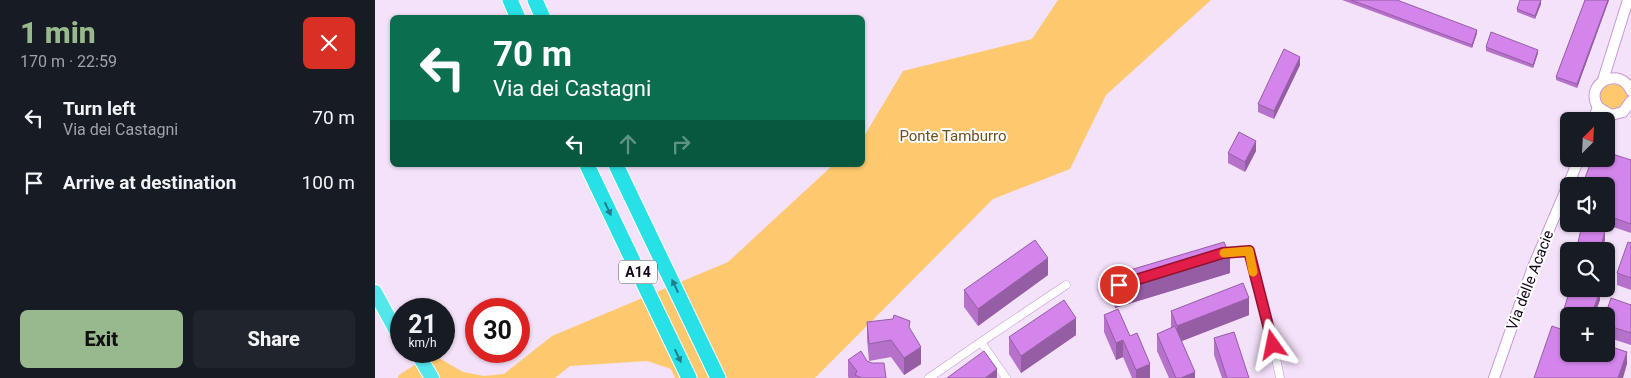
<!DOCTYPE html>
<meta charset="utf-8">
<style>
body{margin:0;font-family:Roboto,sans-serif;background:#20242c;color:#f1f3f6;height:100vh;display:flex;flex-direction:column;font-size:19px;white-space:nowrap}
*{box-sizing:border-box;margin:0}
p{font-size:16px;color:#9ea1a6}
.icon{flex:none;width:28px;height:28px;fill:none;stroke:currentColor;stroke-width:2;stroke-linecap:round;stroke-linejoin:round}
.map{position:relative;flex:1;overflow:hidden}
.details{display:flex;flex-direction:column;background:#171b24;width:375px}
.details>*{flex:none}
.top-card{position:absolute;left:15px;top:15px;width:475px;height:152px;border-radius:8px;box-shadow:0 1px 4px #0004;background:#0b6e4f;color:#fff;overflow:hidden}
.needle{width:32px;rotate:24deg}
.buttons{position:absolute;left:1185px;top:112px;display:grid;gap:10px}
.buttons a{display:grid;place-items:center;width:55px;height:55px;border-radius:8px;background:#171b24;box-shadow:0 1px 4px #0004;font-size:25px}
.speed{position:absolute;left:15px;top:298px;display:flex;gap:10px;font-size:25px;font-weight:700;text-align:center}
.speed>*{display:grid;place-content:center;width:65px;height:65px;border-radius:50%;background:#171b24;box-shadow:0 1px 4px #0004;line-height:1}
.speed small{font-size:12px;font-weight:400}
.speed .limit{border:8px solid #d22;background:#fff;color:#111}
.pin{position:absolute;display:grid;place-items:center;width:42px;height:42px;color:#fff;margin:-21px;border:2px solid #fff;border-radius:50%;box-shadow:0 1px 5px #0007}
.me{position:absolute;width:55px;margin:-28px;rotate:348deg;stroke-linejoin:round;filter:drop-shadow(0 0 4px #0008)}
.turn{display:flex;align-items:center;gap:18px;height:105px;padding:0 20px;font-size:22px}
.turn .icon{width:65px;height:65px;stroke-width:2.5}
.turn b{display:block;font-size:35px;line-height:42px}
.lanes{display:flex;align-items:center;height:48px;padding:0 20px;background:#0003;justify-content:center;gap:25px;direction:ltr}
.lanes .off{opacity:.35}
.round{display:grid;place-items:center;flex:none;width:52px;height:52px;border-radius:8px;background:#20242c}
.overview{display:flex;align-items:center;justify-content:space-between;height:85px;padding:0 20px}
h1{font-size:30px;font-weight:800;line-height:38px;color:#98b88d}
.action{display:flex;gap:10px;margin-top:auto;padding:10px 20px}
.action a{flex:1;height:58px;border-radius:8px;background:#98b88d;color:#111;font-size:20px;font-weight:800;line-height:58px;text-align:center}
.action a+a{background:#20242c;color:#f1f3f6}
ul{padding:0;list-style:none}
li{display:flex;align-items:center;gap:15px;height:65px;padding:0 20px}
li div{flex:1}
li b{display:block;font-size:19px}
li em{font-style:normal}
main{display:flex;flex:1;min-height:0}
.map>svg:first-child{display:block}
.green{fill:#fec86e}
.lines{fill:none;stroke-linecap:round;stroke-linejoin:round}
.minor-casing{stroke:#c899d5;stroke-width:9}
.tertiary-casing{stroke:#c899d5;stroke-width:12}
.trunk-casing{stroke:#fff;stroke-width:16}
.motorway-casing{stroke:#fff;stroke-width:17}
.minor{stroke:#fff;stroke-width:8}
.tertiary{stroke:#fff;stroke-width:10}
.trunk{stroke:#53e7ec;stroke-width:14}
.motorway{stroke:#28e1e7;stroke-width:15}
.wall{fill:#b672ca}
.shaded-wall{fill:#945da4}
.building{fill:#d485eb;stroke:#945da4}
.oneway{fill:#1f7e8b}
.route-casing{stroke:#92132f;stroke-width:12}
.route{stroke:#e11d48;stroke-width:9}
.slow{stroke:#f59e0b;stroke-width:9}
.labels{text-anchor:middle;stroke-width:4;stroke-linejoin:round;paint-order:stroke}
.shield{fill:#fff;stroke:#5b505f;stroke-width:1}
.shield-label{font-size:14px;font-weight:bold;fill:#15051a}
.park-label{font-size:15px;fill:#6d501d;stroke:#fff}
.street-label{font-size:15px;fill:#15051a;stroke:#fff}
</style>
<main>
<section class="details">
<div class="overview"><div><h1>1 min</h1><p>170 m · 22:59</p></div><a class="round" style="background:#d93025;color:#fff"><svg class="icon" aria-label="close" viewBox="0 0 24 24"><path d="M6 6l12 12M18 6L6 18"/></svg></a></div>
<ul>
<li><svg class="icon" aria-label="left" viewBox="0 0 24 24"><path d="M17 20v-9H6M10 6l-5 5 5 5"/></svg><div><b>Turn left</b><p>Via dei Castagni</p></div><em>70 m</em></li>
<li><svg class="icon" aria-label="arrive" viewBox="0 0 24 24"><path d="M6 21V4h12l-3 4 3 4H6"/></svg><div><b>Arrive at destination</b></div><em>100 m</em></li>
</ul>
<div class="action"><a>Exit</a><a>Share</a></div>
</section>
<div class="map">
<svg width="1256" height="378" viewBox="0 0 1256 378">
<rect width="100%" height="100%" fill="#f4e1fa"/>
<g class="green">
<polygon points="683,0 836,0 731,95 695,169 618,199 440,378 300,378 296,369 272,361 195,366 180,378 23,378 24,375 57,354 88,372 109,376 129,374 177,336 353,262 458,165 488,165 488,138 528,71 657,39"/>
<polygon points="1243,81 1253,91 1253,101 1242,111 1227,107 1222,93 1224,87"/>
</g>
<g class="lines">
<defs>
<g id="minor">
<polyline points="844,254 874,251 880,281 895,328 905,378"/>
<polyline points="727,290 745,285"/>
<polyline points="554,378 606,342"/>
<polyline points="631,378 606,342 691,285"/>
</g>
<g id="tertiary">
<polyline points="1228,80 1253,0"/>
<path d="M 1256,91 C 1246,65 1208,83 1223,107 L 1236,115 L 1248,112 L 1256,101"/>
<polyline points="1218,121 1223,107"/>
<polyline points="1119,378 1158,267 1204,159"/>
</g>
<g id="trunk">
<polyline points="0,292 26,340"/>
<polyline points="41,351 57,378"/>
</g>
<g id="motorway">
<polyline points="135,0 143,18"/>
<polyline points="160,0 168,18"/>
<polyline points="212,165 314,378"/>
<polyline points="241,165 343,378"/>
</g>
</defs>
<use href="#minor" class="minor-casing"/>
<use href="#tertiary" class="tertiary-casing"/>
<use href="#trunk" class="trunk-casing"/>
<use href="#motorway" class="motorway-casing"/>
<use href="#minor" class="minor"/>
<use href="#tertiary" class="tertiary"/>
<use href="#trunk" class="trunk"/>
<use href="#motorway" class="motorway"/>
</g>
<g class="wall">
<polygon points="967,0 1022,0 1102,33 1097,48"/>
<polygon points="1210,0 1234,0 1202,88 1181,80 1181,77"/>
<polygon points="1166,4 1160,19 1142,12 1142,9"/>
<polygon points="1111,47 1163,53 1158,68 1111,51"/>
<polygon points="925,65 899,119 883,112 883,104"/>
<polygon points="881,151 870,172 853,163 853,153"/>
<polygon points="1256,160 1256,233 1229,224 1231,224 1231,186"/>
<polygon points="1256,243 1256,290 1242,285 1242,273"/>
<polygon points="855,273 740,308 735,293 735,276"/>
<polygon points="673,275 603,326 589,307 589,290"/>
<polygon points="1225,300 1219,316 1194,316 1194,327 1187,325 1187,316"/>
<polygon points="1256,305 1256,345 1231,337 1231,316"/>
<polygon points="796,311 874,315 806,341 820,378 794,378 782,351 782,334 796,328"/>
<polygon points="729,315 775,378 757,378 748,357 741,360 729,332"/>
<polygon points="492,322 535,330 546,364 529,375 516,357 494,361 492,339"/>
<polygon points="701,335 646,373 634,354 634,337"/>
<polygon points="839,338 874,378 847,378 839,355"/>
<polygon points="473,360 492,361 511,378 474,378 473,377"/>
</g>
<g class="shaded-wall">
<polygon points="1166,0 1166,4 1160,19 1160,16"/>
<polygon points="1233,0 1234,0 1202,88 1202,84"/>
<polygon points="1102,30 1102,33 1097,48 1097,45"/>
<polygon points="1163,50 1163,53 1158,68 1158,65"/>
<polygon points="925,57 925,65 899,119 899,111"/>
<polygon points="881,141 881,151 870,172 870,162"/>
<polygon points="1230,230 1230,240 1227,251 1225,251"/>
<polygon points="855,256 855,273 740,308 740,291"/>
<polygon points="673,258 673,275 603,326 603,309"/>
<polygon points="1225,291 1225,300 1219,316 1216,316"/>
<polygon points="874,298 874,315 802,343 802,326"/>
<polygon points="701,318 701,335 646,373 646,356"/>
<polygon points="748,340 748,357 741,360 741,343"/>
<polygon points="546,347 546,364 529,375 529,358"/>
<polygon points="1252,352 1252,364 1248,378 1243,378"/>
<polygon points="775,364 775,378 761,378 761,370"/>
<polygon points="622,369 622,378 610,378"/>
<polygon points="820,372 820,378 806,378"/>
</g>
<g class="building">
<polygon points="976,0 1022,0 1102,30 1097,45"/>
<polygon points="1145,0 1166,0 1160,16 1142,9"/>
<polygon points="1210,0 1233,0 1202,84 1181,77"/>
<polygon points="1116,32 1163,50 1158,65 1111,47"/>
<polygon points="909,49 925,57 899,111 883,104"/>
<polygon points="864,132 881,141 870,162 853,153"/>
<polygon points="1231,152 1256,160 1256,224 1231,215 1231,186 1207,186 1217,159 1231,159"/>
<polygon points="1207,225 1230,230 1225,251 1201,251"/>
<polygon points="660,240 673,258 603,309 589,290"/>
<polygon points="849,242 855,256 740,291 735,276"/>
<polygon points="1253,242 1256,243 1256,278 1242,273"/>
<polygon points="868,283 874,298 802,326 796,311"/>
<polygon points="1195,289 1219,289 1225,291 1216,316 1194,316 1194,318 1187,316"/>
<polygon points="1236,298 1256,305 1256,333 1231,325 1231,316 1230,316"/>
<polygon points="689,300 701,318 646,356 634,337"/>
<polygon points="743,309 755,336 762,333 775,364 761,370 748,340 741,343 729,315"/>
<polygon points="519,315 535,321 534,327 546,347 529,358 516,340 494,344 492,322 518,319"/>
<polygon points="800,326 820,372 806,378 801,378 782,334"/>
<polygon points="1177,326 1194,332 1194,354 1231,354 1231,345 1252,352 1243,378 1159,378"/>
<polygon points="859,332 874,378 852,378 839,338"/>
<polygon points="486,351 492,361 497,363 509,363 511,378 487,378 480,375 482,371 473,360"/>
<polygon points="609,351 622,369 610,378 572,378"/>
</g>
<defs><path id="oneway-solid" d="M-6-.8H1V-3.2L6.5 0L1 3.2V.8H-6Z" transform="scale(1.25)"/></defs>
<g class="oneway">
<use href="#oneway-solid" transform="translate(233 209) rotate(65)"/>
<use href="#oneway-solid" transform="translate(300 286) rotate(-115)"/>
<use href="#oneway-solid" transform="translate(303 356) rotate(65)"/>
</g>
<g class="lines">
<defs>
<polyline id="route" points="744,285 848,253 874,251 898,345"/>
</defs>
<use href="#route" class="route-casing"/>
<use href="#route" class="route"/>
<polyline class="slow" points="849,253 874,251 878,272"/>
</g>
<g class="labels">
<rect class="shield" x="244" y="260.5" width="38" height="23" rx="4"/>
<g class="shield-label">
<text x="263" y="277">A14</text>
</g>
<g class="park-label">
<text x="578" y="141">Ponte Tamburro</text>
</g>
<g class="street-label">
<text transform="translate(1155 280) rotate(-69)" y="5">Via delle Acacie</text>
</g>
</g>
</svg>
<div class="buttons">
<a><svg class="needle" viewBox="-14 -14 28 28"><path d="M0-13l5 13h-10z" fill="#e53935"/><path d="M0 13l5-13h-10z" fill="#9ea1a6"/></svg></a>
<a><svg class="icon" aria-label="sound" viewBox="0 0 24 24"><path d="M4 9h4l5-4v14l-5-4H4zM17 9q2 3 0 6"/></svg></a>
<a><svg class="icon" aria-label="search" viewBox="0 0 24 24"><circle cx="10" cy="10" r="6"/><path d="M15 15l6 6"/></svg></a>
<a>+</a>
</div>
<div class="speed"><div>21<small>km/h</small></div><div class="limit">30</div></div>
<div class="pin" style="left:744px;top:285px;background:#d93025"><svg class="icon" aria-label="arrive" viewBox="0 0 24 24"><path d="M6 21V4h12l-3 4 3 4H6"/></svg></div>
<svg class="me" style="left:898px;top:345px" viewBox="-20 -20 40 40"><path d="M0-17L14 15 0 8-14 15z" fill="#e11d48" stroke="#fff" stroke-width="4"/></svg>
<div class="top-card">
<div class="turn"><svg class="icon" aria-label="left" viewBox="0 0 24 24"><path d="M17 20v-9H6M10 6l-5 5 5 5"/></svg><div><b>70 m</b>Via dei Castagni</div></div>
<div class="lanes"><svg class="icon" aria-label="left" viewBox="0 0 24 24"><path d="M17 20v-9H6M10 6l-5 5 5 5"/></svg><svg class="icon off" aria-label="ahead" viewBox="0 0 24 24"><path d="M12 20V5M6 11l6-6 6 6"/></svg><svg class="icon off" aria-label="right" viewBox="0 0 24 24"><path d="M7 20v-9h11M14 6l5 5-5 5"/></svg></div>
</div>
</div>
</main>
